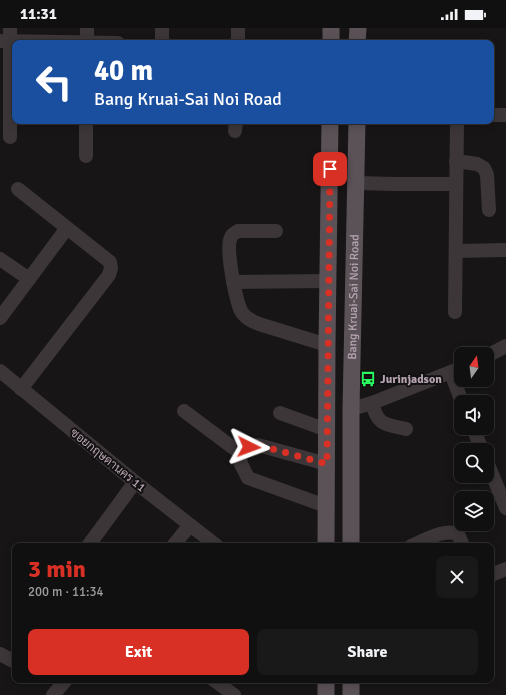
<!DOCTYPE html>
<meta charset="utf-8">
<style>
body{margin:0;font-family:Signika,Sarabun,sans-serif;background:#1a1919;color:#f1f3f6;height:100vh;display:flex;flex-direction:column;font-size:15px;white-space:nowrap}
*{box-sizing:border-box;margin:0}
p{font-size:13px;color:#9c9d9f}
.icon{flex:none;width:22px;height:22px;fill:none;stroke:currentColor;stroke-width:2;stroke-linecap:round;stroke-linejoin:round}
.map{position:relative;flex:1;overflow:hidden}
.sheet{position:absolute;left:12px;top:515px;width:482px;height:140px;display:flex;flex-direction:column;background:#111010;border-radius:8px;box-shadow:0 2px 10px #0003,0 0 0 1px #303030}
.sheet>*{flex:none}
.banner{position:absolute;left:12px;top:12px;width:482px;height:84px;border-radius:8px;box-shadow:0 2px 10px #0003,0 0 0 1px #303030;background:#1a4fa0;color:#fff;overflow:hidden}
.needle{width:26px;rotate:14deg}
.fabs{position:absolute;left:454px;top:319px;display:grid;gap:8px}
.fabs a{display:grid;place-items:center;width:40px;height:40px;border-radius:8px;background:#111010;box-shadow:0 2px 10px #0003,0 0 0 1px #303030;font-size:20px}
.pin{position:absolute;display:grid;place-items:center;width:34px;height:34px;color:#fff;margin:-17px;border-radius:8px;box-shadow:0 2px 6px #0006}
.me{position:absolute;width:44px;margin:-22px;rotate:93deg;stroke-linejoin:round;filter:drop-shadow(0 0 3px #0008)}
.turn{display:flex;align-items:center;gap:14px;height:84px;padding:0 16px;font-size:18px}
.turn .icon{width:52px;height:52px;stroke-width:2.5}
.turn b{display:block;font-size:28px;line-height:34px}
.round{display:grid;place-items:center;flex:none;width:42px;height:42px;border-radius:8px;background:#1a1919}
.summary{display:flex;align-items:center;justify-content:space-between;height:68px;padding:0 16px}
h1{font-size:24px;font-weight:700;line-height:30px;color:#d93025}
.primary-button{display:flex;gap:8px;margin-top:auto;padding:8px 16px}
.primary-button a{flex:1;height:46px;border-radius:8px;background:#d93025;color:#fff;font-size:16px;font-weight:700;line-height:46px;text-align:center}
.primary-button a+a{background:#1a1919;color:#f1f3f6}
.status{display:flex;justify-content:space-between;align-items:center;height:28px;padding:0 20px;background:#111010;direction:ltr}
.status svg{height:11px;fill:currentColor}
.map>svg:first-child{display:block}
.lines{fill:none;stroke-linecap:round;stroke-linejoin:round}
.minor{stroke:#3c3639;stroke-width:14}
.major{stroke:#5b5258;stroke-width:17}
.route{stroke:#d93025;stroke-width:7;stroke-dasharray:0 12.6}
.labels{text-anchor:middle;stroke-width:4;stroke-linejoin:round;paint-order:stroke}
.street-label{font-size:12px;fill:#b8a6b3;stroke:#121011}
.poi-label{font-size:12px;font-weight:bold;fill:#b8a6b3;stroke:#121011;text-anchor:start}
</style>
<div class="status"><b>11:31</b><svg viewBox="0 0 49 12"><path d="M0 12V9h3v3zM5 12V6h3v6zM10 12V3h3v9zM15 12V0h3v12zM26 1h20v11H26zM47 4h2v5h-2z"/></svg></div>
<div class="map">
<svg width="506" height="667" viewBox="0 0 506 667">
<rect width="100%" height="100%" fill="#171516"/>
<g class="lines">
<g class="minor">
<polyline points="87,0 87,15"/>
<polyline points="162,0 162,15"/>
<polyline points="0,13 118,15"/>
<polyline points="238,15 238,0"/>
<polyline points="491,87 506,87"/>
<polyline points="235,103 236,93"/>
<polyline points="10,109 10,0"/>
<polyline points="86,128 86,93"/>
<polyline points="456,133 477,136 484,140 487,147 489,182"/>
<polyline points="357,155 394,156 456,156"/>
<polyline points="18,161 110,234 111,240 109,247 21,361"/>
<path d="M 276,203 L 238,203 C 235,205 232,206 231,209 C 225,220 236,272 241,283 C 245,290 252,293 259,296 L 327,317"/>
<polyline points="456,223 506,222"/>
<polyline points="0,231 29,251"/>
<polyline points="233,254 329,253"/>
<polyline points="455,284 457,93"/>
<polyline points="0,290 67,200"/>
<polyline points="487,328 506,318"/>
<polyline points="0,343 135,454 217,518"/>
<polyline points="451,345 462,374"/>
<path d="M 372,375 C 378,398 385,396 406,401"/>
<polyline points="351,381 372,375 461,340"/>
<polyline points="184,383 240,425 241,436 248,450 326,478"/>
<polyline points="280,385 327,402"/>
<polyline points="473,400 482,422"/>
<polyline points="240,425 249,419 258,417 327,436"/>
<polyline points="487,434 506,480"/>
<polyline points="88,518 135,454"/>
<polyline points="173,518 190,497"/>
<path d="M 411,518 C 424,513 444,500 458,506 L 463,518"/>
<polyline points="491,547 506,541"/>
<polyline points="0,626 15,634"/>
<polyline points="214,652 234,667"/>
<polyline points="53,667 66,652"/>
</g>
<g class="major">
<polyline points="331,15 331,0"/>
<polyline points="357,15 358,0"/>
<polyline points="326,518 327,317 330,93"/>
<path id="s1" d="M 351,518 L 351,381 L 357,93"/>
<polyline points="351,652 351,667"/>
<polyline points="326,667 326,652"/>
</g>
</g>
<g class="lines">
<polyline class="route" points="249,419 258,417 327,436 330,141"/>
</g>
<defs>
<symbol id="bus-bare" viewBox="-9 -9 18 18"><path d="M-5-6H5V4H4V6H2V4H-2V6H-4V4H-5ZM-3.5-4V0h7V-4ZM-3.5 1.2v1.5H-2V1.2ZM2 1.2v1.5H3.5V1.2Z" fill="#28fc5e" stroke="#121011" stroke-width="2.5" paint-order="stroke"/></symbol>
</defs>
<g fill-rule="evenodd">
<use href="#bus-bare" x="357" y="340" width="22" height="22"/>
</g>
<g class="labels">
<g class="street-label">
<text dy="4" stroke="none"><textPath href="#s1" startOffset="249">Bang Kruai-Sai Noi Road</textPath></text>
<text transform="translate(108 432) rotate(39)" y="4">ซอยกฤษดานคร 11</text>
</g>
<g class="poi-label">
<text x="380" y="355">Jurinjadson</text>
</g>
</g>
</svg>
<div class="fabs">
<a><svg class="needle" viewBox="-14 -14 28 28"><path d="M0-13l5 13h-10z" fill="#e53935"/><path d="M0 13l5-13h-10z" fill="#9c9d9f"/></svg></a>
<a><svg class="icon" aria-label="sound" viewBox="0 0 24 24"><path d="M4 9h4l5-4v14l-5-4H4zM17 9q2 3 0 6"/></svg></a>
<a><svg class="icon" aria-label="search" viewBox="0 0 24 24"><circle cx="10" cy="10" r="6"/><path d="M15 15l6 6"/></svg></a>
<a><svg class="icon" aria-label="layers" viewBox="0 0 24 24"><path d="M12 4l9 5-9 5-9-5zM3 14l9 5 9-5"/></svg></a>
</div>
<div class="pin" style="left:330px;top:141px;background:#d93025"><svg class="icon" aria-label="arrive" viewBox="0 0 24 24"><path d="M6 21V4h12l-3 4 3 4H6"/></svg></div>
<svg class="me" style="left:249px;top:419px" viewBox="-20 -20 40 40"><path d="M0-17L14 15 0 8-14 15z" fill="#d93025" stroke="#fff" stroke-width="4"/></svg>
<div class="banner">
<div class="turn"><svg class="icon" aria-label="left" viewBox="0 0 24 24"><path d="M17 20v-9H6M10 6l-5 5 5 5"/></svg><div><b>40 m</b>Bang Kruai-Sai Noi Road</div></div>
</div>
<section class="sheet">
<div class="summary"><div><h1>3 min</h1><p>200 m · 11:34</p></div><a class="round"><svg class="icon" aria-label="close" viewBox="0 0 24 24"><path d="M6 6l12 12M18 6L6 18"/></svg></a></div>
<div class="primary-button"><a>Exit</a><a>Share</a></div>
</section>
</div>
